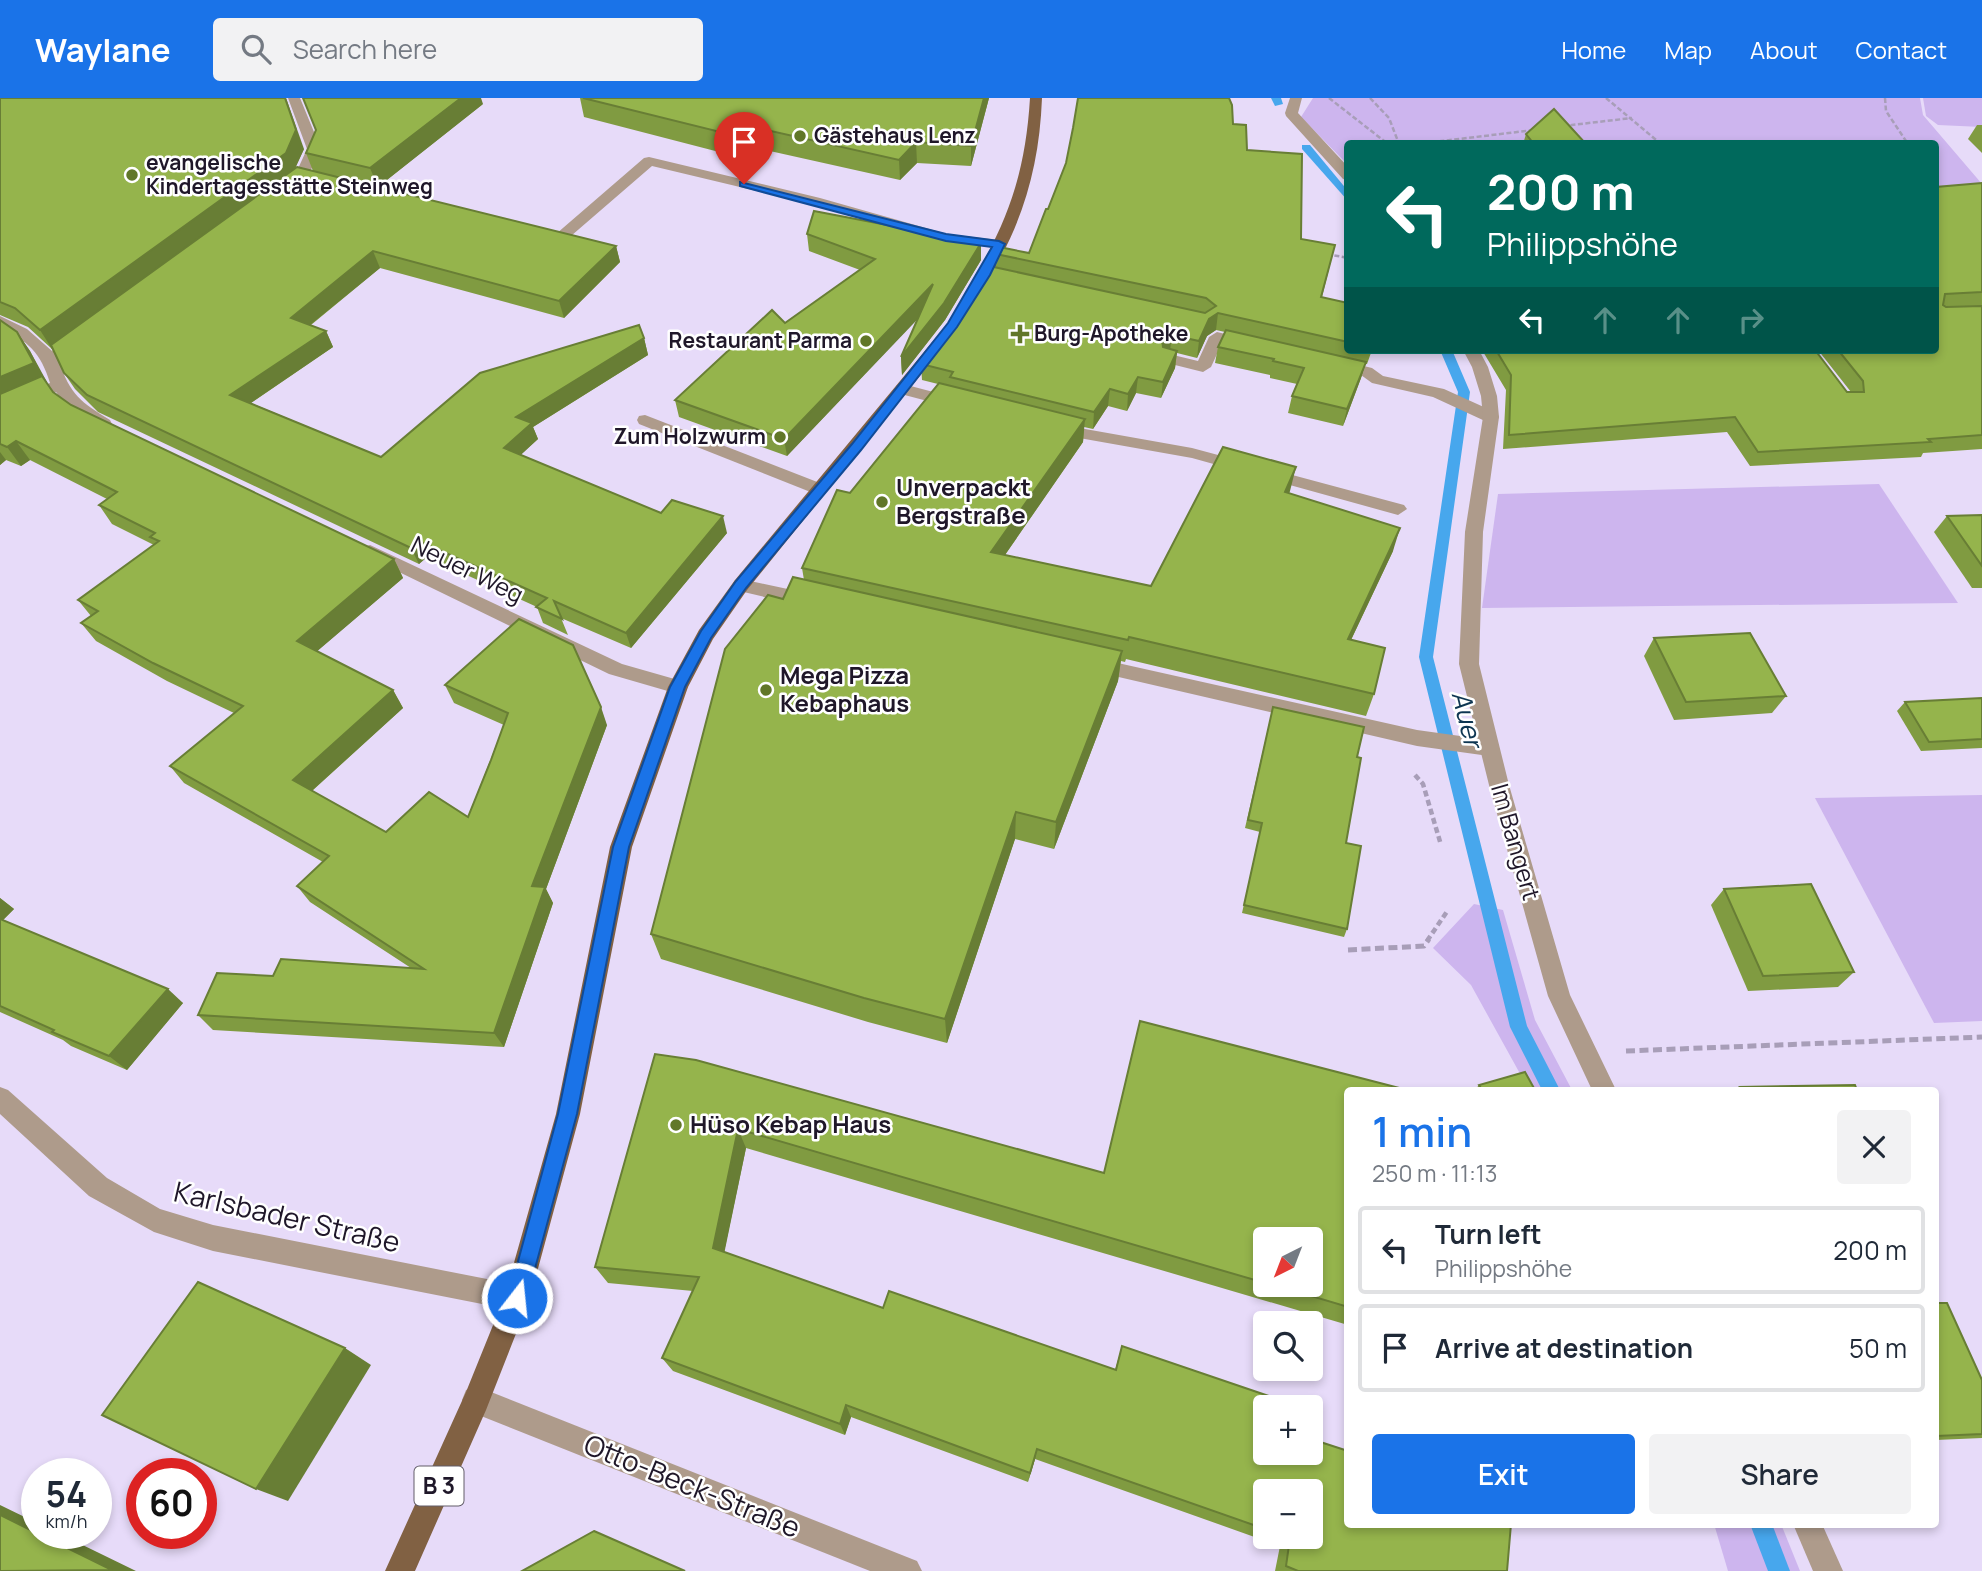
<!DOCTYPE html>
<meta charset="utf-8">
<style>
body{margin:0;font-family:Manrope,sans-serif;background:#f2f2f3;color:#1f2937;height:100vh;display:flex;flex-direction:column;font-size:26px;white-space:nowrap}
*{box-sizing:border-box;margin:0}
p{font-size:23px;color:#747a83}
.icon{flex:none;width:38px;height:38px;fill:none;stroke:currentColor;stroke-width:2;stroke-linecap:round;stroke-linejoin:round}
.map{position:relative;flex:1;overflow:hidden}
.drawer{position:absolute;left:1344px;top:989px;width:595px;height:441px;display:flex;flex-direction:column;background:#fff;border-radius:7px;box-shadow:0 4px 10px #0003}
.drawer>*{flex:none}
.guide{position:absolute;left:1344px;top:42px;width:595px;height:214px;border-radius:7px;box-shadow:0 4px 10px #0003;background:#00695c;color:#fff;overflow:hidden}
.needle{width:46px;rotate:222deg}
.controls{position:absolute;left:1253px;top:1129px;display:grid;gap:14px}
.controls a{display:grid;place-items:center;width:70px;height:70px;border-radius:7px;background:#fff;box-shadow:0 4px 10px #0003;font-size:35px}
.speed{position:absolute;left:21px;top:1360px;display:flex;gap:14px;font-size:35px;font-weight:700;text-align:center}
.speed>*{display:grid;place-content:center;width:91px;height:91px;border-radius:50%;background:#fff;box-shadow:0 4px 10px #0003;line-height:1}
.speed small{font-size:18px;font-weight:400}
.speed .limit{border:10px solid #d22;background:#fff;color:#111}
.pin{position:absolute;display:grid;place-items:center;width:60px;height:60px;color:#fff;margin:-72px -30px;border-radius:50% 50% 50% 0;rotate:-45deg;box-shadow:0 0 7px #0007}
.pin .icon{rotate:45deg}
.me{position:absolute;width:77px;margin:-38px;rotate:16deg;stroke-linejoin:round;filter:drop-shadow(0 0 5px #0008)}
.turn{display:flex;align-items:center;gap:24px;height:147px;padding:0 28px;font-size:32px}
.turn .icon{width:91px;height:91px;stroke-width:2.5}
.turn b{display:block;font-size:49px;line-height:60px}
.lanes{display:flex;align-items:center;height:66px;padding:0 28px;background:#0003;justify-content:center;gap:35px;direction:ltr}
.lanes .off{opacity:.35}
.round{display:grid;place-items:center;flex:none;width:74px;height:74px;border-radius:7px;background:#f2f2f3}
.summary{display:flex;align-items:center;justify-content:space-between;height:119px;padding:0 28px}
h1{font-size:42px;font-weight:600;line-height:52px;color:#1a73e8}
.action{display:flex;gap:14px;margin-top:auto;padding:14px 28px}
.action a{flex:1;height:80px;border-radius:7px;background:#1a73e8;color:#fff;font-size:28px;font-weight:600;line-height:80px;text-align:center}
.action a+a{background:#f2f2f3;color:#1f2937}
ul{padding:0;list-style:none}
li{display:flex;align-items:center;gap:21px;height:88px;margin:0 14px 10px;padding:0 14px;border:4px solid #e0e1e3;border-radius:7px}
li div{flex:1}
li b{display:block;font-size:26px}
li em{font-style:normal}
header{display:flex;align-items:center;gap:42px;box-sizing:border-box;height:98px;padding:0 35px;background:#1a73e8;color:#fff}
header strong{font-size:33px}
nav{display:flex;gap:38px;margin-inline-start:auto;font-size:24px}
.search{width:490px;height:63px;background:#f2f2f3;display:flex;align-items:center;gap:18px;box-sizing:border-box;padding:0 24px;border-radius:7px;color:#747a83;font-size:26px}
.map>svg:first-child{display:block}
.green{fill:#cdb5ee}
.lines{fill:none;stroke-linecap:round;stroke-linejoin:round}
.stream{fill:#47a7ed;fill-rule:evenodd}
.path-far2{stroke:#a89eb8;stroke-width:2.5;stroke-dasharray:5 2.5;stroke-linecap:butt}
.path-far1{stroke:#a89eb8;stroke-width:4.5;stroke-dasharray:6 3.5;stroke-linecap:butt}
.path{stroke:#a89eb8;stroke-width:5;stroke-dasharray:9 4.5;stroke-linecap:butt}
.service{fill:#ae9b8b;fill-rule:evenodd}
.minor{fill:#ae9b8b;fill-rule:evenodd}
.primary{fill:#816143;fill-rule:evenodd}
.wall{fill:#809b41;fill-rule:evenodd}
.shaded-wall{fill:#687e35}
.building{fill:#95b44c;stroke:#687e35;stroke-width:2}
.route{fill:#1a73e8;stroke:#114b97;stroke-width:2}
.poi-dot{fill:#617728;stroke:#fff;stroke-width:2.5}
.labels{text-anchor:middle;stroke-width:5;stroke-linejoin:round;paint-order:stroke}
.far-poi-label{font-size:21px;font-weight:bold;fill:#1f1729;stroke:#fff;text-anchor:start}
.shield{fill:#fff;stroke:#625d69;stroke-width:2}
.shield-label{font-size:23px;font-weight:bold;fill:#1f1729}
.poi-label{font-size:24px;font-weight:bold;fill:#1f1729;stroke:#fff;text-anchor:start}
.street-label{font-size:24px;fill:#1f1729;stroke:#fff}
.water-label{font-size:26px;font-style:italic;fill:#0e3652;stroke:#fff}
.near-street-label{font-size:28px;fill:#1f1729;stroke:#fff}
</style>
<header>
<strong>Waylane</strong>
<div class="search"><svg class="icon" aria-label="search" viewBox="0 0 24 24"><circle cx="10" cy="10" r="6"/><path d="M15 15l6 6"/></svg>Search here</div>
<nav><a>Home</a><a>Map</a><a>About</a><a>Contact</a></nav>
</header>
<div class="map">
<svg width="1982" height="1473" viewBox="0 0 1982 1473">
<rect width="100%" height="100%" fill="#e7dbf9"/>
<g class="green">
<polygon points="1313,0 1920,0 1923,17 1982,86 1936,89 1936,46 1348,46 1347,66 1301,19"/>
<polygon points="1923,0 1982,0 1982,29 1938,27 1926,18"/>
<polygon points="1879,386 1958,505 1482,510 1498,396"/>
<polygon points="1982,697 1982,923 1934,925 1815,700"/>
<polygon points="1474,806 1503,812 1535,922 1572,992 1529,992 1471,887 1433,850"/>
<polygon points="1714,1426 1781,1426 1800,1473 1728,1473"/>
</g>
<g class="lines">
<g class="stream">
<polygon points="1271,0 1281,0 1283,6 1275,8"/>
<polygon points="1302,47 1310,47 1348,93 1348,103 1302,51"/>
<polygon points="1440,252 1452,252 1470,294 1433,559 1527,928 1560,992 1542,992 1510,929 1419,559 1458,294"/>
<polygon points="1750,1426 1772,1426 1790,1473 1768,1473"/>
</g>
<g class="path-far2">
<polyline points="1329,0 1388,46"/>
<polyline points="1370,0 1389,20 1399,46"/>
<polyline points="1606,0 1661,46"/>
<polyline points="1885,0 1886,13 1908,46"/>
<polyline points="1563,28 1632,20"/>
<polyline points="1417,46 1534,32"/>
<polyline points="1327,156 1348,160"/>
</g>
<g class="path-far1">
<polyline points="1415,677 1423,686 1441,747"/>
<polyline points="1427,843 1448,812"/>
</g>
<g class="path">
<polyline points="1348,852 1424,848 1429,841"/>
<polyline points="1626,953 1982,939"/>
</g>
<g class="service">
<polygon points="1217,234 1254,243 1257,246 1249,251 1222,245 1211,269 1203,274 1163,264 1161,261 1169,256 1198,263 1209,239"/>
<polygon points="1335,261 1372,270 1383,278 1444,291 1497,315 1499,319 1497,323 1485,323 1433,299 1372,285 1361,277 1329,269 1327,266 1329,263"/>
<polygon points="903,286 960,301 962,305 954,310 897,295 895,291 897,287"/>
<polygon points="645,317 825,387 828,391 819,397 813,395 639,326 637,322 639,318"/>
<polygon points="1057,326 1192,350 1404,407 1407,411 1398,417 1192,360 1051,335 1049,331 1051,327"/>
<polygon points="741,481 811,496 818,498 820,503 818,508 811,510 735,492 732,487 735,482"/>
<polygon points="1091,559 1417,632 1489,642 1496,644 1499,650 1496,656 1489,658 1417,648 1084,571 1081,566 1084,561"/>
</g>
<g class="minor">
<polygon points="288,0 300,0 321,51 307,80 286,92 279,88 296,75 307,51"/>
<polygon points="1290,0 1302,0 1298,15 1348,69 1348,82 1343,81 1286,18 1285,15"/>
<polygon points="649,59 820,100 947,136 999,142 1006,146 999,150 946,144 811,106 652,68 564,144 554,144 534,136 541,132 556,136 644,60"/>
<path d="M 0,218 L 27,231 L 52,253 L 72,239 L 82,239 L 85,242 L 82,245 L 59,263 C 70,297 81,304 110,322 L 112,326 L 110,330 C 90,335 67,309 56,294 L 0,318 L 0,307 L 50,285 C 41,255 28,243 0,229 Z"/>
<polygon points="1463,252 1479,252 1488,269 1497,298 1499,319 1483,434 1479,566 1509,687 1570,897 1616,992 1592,992 1548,898 1489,687 1459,566 1465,434 1483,319 1481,298 1472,269"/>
<polygon points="370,447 622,566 685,584 688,589 685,594 678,596 609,576 364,457 361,453 364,449"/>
<polygon points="0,989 8,992 107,1080 160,1111 213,1127 517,1187 526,1191 530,1200 526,1209 517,1213 213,1153 154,1134 89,1098 0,1016"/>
<polygon points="476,1288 917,1463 922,1473 870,1473 466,1312 462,1302 466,1292"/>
<polygon points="1793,1426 1822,1426 1843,1473 1813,1473"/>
</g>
<g class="primary">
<path d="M 1030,0 L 1042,0 C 1039,77 1019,136 976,201 L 966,201 L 964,198 C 1005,129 1025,82 1030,0 Z"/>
<polygon points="939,240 944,242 947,245 944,248 747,492 713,541 688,589 632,749 580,1016 530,1200 486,1312 415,1473 385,1473 466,1294 504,1200 556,1016 610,749 668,589 699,532 735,482 934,242"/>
</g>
</g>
<g class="wall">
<polygon points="0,0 304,51 295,70 313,73 306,55 483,6 378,89 616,148 620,164 564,220 380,170 311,227 326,233 333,249 251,305 381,359 644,240 648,257 533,329 538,341 520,357 661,415 727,435 631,550 561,520 568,537 543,525 537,509 427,459 419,466 98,314 75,291 64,275 52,251 28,229 0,217"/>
<polygon points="580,0 989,0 971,68 917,65 900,82 734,45 723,55 584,19"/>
<polygon points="1233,26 1247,52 1301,141 1331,163 1322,199 1348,205 1348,252 1372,252 1367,266 1365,266 1361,280 1343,328 1288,315 1292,298 1297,286 1270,280 1270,277 1215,265 1218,249 1225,234 1216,232 1207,238 1197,260 1177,255 1175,270 1161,300 1136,295 1127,313 1108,308 1093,331 1084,329 1083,344 1005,457 1151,488 1290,393 1289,395 1393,453 1351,542 1374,596 1366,618 1126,561 1125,564 1121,563 1118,583 1054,751 1015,741 947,945 868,924 661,861 651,836 783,501 804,482 802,470 850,395 938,286 922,282 921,266 996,170 996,156 1029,155 1048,111"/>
<polygon points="1977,27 1982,27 1982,55 1968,41"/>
<polygon points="1526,36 1586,46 1523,46"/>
<polygon points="1982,85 1982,351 1923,355 1921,359 1750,368 1727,334 1503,351 1506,292 1482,252 1815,252 1847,294 1851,294 1818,252 1936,252 1936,89"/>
<polygon points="807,136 981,145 981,162 945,222 902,277 901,259 918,220 787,358 679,319 675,302 860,172 809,153"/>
<polygon points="0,222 17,234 30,253 46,284 53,294 71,307 394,461 403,480 317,553 393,592 403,610 312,693 386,734 468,719 504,627 454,605 445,587 607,627 546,791 553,805 504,949 213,932 198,917 273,878 411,870 310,804 297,788 323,764 184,685 170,668 234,615 167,583 96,543 81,525 91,518 78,502 154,447 112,426 99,407 107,401 30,362 21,368 6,362 0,367"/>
<polygon points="1982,417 1982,490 1972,490 1934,434 1947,418"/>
<polygon points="1654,540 1786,598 1772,615 1674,622 1644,558"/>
<polygon points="1982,600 1982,650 1921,653 1897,613 1905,604"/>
<polygon points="1273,609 1357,659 1346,745 1347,831 1344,839 1242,815 1260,734 1245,730"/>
<polygon points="1724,791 1854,874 1838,889 1748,893 1711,807"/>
<polygon points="0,800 14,811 3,822 183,905 127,972 71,948 63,942 0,914"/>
<path d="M 655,956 L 1104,1075 L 1348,992 L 1348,1227 L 746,1050 L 724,1154 L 883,1210 L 1115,1272 L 1122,1248 L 1265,1354 L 1507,1473 L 1275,1473 L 1280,1448 L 1035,1361 L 1028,1384 L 851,1319 L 845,1337 L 673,1273 L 662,1260 L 693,1193 L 608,1185 L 595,1169 ZM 1265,1141 L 1311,1186 L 1265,1186 ZM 1265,1393 L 1311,1438 L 1265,1438 Z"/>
<polygon points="1479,987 1535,992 1475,992"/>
<polygon points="1936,1205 1982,1282 1982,1340 1936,1342"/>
</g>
<g class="shaded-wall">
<polygon points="285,0 286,0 304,51 294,73 52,251 40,232"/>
<polygon points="461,0 481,0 483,6 378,89 370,70"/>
<polygon points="984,0 989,0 971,68 971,48"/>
<polygon points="731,24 734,45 723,55 720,34"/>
<polygon points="916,44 917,65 900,82 899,62"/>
<polygon points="981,145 981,162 945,222 902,277 901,259"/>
<polygon points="616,148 620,164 564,220 559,203"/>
<polygon points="373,153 380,170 299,236 291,220"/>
<polygon points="933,186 934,204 787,358 784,341"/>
<polygon points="1218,215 1216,232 1207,238 1197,260 1199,243 1209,221"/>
<polygon points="326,233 333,249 239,313 230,297"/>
<polygon points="17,234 30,253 47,284 0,304 0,279"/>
<polygon points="1172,237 1170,253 1160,259 1162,242"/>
<polygon points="644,240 648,257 533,329 538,341 510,367 504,350 516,319"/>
<polygon points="1177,253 1175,270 1161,300 1163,284"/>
<polygon points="1366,264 1361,280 1343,328 1347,311"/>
<polygon points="1138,279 1136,295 1127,313 1128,296"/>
<polygon points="1110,291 1108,308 1093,331 1094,314"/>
<polygon points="1085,321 1083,344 991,477 991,454"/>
<polygon points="16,343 30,362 21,368 7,349"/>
<polygon points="0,354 6,362 0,367"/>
<polygon points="1296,369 1290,393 1279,417 1285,394"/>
<polygon points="723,418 727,435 631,550 626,535"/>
<polygon points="1400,430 1393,453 1341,563 1348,541"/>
<polygon points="419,443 427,459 419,466 411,450"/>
<polygon points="394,461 403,480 308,561 297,543"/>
<polygon points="1122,553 1118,583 1054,751 1056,724"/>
<polygon points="393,592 403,610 305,699 293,682"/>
<polygon points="601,609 607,627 546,791 553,805 504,949 494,935 532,788"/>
<polygon points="1016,714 1015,741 947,945 945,921"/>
<polygon points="0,800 14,811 0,825"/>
<polygon points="168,891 183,905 127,972 109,958"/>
<polygon points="738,1031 746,1050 722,1166 713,1150"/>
<polygon points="345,1250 371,1267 288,1403 256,1391"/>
<polygon points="846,1307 851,1319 845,1337 840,1326"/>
<polygon points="1037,1351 1035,1361 1028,1384 1030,1375"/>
<polygon points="0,1407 37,1425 37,1435 58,1435 136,1473 112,1473 0,1417"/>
</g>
<g class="building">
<polygon points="0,0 285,0 296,32 286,55 40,232 15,210 0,204"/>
<polygon points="303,0 461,0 370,70 306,55 316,32"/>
<polygon points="583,0 984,0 971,48 916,44 899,62 731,24 720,34"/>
<polygon points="1078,0 1229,0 1232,7 1233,26 1246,27 1247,52 1302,56 1301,141 1335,147 1321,199 1348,205 1348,244 1218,215 1209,221 1199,243 1172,237 1162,242 1163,249 1177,253 1163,284 1138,279 1128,296 1110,291 1094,314 950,279 953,274 921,266 960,214 989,168 1205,215 1216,208 1206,200 996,156 999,149 1029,155 1046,111 1048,111 1066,65 1073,30"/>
<polygon points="1554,11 1586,46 1534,46 1526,36"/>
<polygon points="297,69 616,148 559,203 373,153 291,220 326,233 230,297 381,359 480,275 639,227 644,240 516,319 532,325 504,350 661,415 672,402 723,418 626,535 554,503 562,521 536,509 547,500 419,443 411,450 87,297 64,275 51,247"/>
<polygon points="1982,85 1982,194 1945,196 1943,207 1946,209 1982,208 1982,337 1928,341 1931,344 1758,354 1735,319 1509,337 1511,277 1496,252 1815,252 1847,294 1864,294 1863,283 1838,252 1936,252 1936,89"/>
<polygon points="814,113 981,145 944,205 901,259 933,186 784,341 675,302 772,212 785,225 875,161 807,136"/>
<polygon points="0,222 17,234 34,265 0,279"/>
<polygon points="1226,232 1366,264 1347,311 1292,298 1304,270 1273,263 1274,261 1218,249"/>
<polygon points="42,278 53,294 71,307 394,461 297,543 393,592 293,682 386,734 429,694 468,719 491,662 508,615 445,587 519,521 573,547 601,609 532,788 545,789 494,935 198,917 217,875 273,878 281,861 424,871 297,788 329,758 170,668 243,608 153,565 81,525 98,513 78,502 159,443 150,439 155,435 99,407 117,394 16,343 7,349 0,346 0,296"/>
<polygon points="939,285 1085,321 991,454 1151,488 1223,349 1296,369 1285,394 1400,430 1348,541 1385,550 1374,596 1129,539 1128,542 802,470 837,392 850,395"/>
<polygon points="1982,417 1982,468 1947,418"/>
<polygon points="793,479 1122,553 1056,724 1016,714 945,921 864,900 651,836 725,551 768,497 783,501"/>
<polygon points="1750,535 1786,598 1686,604 1654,540"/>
<polygon points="1982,600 1982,641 1929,644 1905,604"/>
<polygon points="1273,609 1364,629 1357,659 1361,660 1346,745 1361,748 1347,831 1244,807 1262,725 1248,722"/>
<polygon points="1811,786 1854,874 1763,878 1724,791"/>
<polygon points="0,821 168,891 109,958 52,934 54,932 0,908"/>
<polygon points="1140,923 1407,992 1348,992 1348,1209 1271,1186 1311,1186 1311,1141 1265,1141 1265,1185 738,1031 713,1150 883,1210 889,1193 1116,1272 1122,1248 1301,1309 1265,1309 1265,1354 1311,1354 1311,1341 1348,1353 1348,1426 1511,1426 1507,1473 1298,1473 1286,1468 1290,1440 1286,1438 1311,1438 1311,1393 1265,1393 1265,1431 1037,1351 1030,1375 846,1307 840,1326 662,1260 699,1179 595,1169 655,956 696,962 1104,1075"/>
<polygon points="1525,974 1535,992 1482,992 1479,987"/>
<polygon points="1855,987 1857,992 1742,992 1740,989"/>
<polygon points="198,1184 345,1250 256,1391 102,1317"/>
<polygon points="1936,1205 1947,1205 1982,1282 1982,1336 1936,1338"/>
<polygon points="0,1417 112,1472 0,1473"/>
<polygon points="594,1433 685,1473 522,1473"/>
</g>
<polygon class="route" points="740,84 946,136 999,143 1005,146 990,177 957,229 861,352 746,490 711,540 685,589 629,749 577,1016 527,1200 524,1207 517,1210 510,1207 508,1200 558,1016 613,749 670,589 701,533 736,483 852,346 948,225 992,149 946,143 740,88"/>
<g class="poi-dot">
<circle cx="800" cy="38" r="7"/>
<circle cx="132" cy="77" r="7"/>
<path d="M1016.5 225.5h7v7h7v7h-7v7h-7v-7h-7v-7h7z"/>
<circle cx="866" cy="243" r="7"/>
<circle cx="780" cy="339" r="7"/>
<circle cx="882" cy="404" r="7"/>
<circle cx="766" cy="592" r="7"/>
<circle cx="676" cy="1027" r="7"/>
</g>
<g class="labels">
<g class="far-poi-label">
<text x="814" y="45">Gästehaus Lenz</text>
<text x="146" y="72">evangelische<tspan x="146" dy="24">Kindertagesstätte Steinweg</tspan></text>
<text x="1034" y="243">Burg-Apotheke</text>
<text x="852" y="250" text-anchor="end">Restaurant Parma</text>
<text x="766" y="346" text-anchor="end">Zum Holzwurm</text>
</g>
<rect class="shield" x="414.5" y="1368.5" width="49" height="39" rx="5"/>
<g class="shield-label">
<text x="439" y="1396">B 3</text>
</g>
<g class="poi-label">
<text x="896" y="398">Unverpackt<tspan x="896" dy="28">Bergstraße</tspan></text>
<text x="780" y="586">Mega Pizza<tspan x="780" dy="28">Kebaphaus</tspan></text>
<text x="690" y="1035">Hüso Kebap Haus</text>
</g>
<g class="street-label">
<text transform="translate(467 472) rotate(26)" y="8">Neuer Weg</text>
<text transform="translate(1515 744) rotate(74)" y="8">Im Bangert</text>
</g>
<g class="water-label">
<text transform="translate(1467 621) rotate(76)" y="9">Auer</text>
</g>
<g class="near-street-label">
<text transform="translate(287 1119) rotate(13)" y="10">Karlsbader Straße</text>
<text transform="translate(692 1388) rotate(22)" y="10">Otto-Beck-Straße</text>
</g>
</g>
</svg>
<div class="controls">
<a><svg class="needle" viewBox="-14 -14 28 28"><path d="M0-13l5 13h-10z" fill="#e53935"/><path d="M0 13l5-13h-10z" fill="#747a83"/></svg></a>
<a><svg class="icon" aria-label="search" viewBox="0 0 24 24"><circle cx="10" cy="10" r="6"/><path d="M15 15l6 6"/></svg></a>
<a>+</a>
<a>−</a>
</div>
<div class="speed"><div>54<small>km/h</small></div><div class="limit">60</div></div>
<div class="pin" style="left:744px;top:86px;background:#d93025"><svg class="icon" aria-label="arrive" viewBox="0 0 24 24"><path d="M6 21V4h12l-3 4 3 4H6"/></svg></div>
<svg class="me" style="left:517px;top:1200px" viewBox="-20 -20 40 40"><circle r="17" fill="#1a73e8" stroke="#fff" stroke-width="3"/><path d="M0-11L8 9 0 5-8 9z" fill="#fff"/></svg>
<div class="guide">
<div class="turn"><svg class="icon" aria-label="left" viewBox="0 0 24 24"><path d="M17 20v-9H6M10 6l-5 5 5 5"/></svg><div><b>200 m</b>Philippshöhe</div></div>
<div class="lanes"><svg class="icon" aria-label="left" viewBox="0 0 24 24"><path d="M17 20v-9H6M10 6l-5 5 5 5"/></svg><svg class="icon off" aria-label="ahead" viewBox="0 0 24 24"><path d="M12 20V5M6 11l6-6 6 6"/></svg><svg class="icon off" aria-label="ahead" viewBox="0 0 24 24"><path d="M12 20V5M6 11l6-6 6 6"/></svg><svg class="icon off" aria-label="right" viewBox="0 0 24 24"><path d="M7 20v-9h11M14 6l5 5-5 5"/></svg></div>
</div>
<section class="drawer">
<div class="summary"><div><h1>1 min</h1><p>250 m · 11:13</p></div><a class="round"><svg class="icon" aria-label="close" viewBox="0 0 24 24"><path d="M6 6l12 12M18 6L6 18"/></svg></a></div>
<ul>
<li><svg class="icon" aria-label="left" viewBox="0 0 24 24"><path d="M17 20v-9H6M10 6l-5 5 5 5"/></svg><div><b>Turn left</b><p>Philippshöhe</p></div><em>200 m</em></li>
<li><svg class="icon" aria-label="arrive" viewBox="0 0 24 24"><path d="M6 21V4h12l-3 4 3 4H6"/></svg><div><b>Arrive at destination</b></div><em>50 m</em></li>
</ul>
<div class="action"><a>Exit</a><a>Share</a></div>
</section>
</div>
